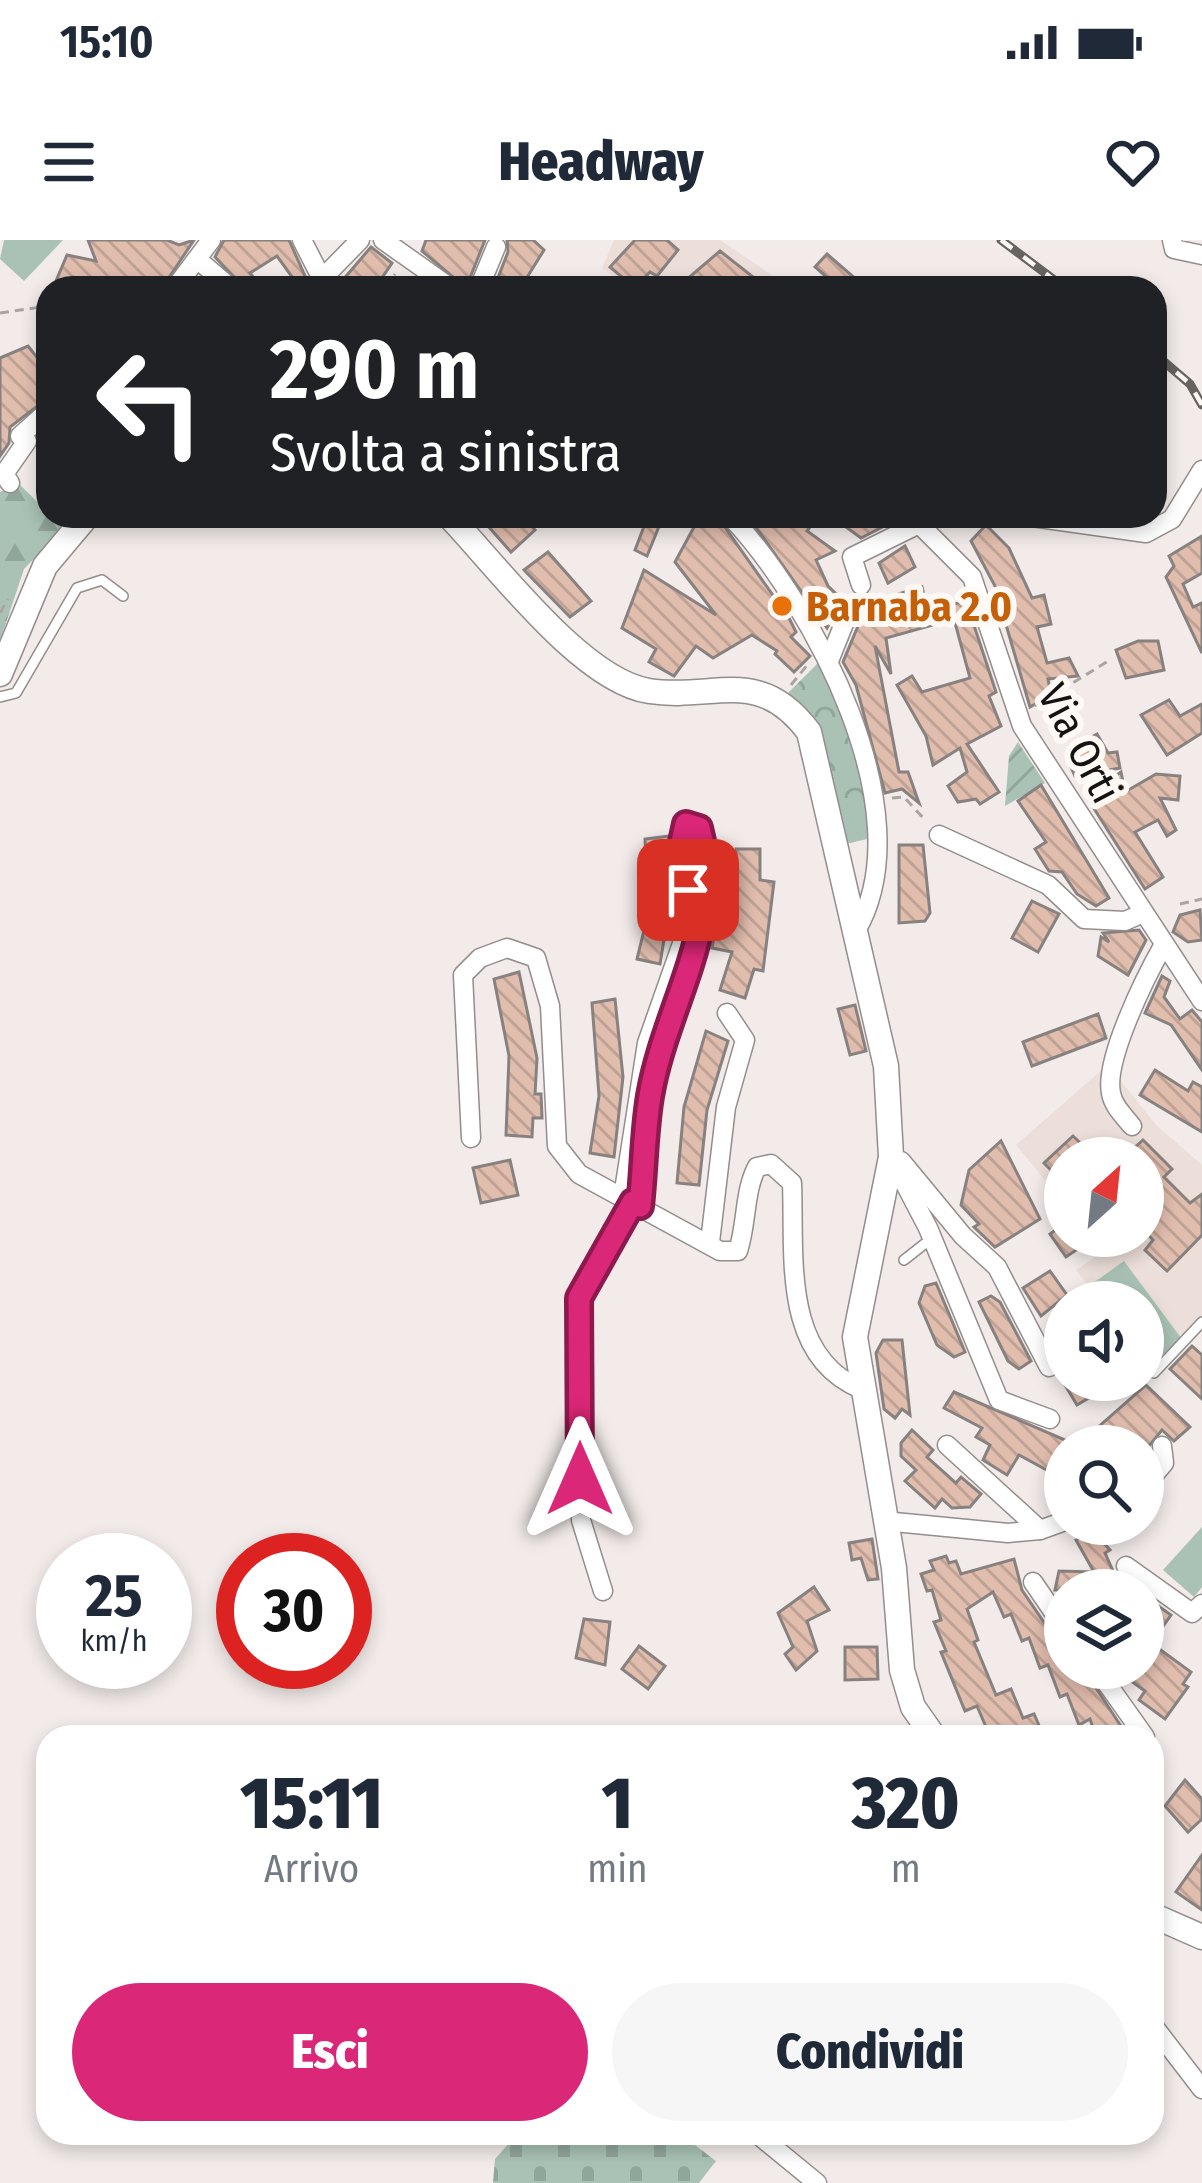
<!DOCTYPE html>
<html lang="it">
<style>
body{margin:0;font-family:"Fira Sans Condensed",sans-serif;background:#f6f6f7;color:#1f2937;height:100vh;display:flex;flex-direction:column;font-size:45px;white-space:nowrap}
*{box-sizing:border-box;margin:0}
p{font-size:39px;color:#747a83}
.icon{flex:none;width:66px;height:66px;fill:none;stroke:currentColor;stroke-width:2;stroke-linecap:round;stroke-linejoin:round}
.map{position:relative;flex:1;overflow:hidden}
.panel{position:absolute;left:36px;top:1485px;width:1128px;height:420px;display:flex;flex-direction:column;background:#fff;border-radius:36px;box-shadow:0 6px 18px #0003}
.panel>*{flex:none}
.guide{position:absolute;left:36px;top:36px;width:1131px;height:252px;border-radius:36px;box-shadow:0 6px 18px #0003;background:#202124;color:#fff;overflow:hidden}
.needle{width:78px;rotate:27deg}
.tools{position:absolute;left:1044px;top:897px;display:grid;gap:24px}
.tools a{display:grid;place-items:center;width:120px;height:120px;border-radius:50%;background:#fff;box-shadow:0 6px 18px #0003;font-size:60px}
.speed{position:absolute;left:36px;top:1293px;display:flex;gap:24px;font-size:60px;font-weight:700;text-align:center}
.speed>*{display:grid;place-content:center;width:156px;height:156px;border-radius:50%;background:#fff;box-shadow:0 6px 18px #0003;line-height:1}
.speed small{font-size:30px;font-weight:400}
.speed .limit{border:18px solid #d22;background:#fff;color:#111}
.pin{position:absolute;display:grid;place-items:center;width:102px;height:102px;color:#fff;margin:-51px;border-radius:24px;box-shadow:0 6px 18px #0006}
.me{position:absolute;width:132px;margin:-66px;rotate:0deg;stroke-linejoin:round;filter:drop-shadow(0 0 9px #0008)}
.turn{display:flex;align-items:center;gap:42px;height:252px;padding:0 36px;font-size:54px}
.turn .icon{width:156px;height:156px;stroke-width:2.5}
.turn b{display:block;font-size:84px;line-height:102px}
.eta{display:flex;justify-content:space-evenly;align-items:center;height:204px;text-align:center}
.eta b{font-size:72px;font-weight:800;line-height:84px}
.button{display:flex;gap:24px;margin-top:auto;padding:24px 36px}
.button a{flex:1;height:138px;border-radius:72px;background:#db2777;color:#fff;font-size:48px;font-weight:800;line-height:138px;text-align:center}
.button a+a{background:#f6f6f7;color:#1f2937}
.status{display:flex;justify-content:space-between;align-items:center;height:84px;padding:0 60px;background:#fff;direction:ltr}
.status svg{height:33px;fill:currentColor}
header{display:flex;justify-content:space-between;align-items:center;height:156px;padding:0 36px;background:#fff;font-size:54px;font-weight:800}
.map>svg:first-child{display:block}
.built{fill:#ecded8}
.forest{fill:url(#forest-firs)}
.cemetery{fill:url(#cemetery-stones)}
.park{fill:url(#park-crowns)}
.garden{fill:url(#garden-furrows)}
.pitch{fill:#aac2b6}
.building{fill:url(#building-back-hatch);stroke:#87827f;stroke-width:3}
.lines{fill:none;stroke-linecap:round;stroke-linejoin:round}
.service-casing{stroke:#938d8b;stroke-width:12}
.minor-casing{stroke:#938d8b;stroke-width:21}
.tertiary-casing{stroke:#938d8b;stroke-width:27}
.path{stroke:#aaa5a3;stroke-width:3;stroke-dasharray:9 6;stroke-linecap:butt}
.service{stroke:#fff;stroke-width:9}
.minor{stroke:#fff;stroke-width:18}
.tertiary{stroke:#fff;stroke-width:24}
.rail-casing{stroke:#666361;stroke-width:9}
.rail{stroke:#fff9f6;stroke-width:4.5;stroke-dasharray:14;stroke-linecap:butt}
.route-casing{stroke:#8e194d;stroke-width:30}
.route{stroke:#db2777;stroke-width:21}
.food-dot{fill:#e8710a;stroke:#fff9f6;stroke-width:4.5}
.labels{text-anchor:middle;stroke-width:12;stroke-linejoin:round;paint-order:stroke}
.food-label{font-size:42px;font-weight:bold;fill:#c56008;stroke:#fff9f6;text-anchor:start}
.street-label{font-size:42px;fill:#151312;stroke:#fff9f6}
</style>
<div class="status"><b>15:10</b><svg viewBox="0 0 49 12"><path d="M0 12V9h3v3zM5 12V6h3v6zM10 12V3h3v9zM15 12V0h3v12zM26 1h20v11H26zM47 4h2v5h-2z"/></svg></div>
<header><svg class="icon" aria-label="menu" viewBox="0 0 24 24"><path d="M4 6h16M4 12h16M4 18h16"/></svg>Headway<svg class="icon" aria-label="heart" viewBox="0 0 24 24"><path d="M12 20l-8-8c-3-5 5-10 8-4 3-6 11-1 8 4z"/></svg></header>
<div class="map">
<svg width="1202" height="1943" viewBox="0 0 1202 1943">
<defs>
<pattern id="forest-firs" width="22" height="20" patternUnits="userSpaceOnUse" patternTransform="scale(3)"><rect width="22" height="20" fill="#aac2b6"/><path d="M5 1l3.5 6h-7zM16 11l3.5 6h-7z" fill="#91a69b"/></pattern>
<pattern id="cemetery-stones" width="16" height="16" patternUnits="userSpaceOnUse" patternTransform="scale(3)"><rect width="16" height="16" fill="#aac2b6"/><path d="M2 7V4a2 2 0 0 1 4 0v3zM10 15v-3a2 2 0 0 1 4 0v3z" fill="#91a69b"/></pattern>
<pattern id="park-crowns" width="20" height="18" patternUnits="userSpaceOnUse" patternTransform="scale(3)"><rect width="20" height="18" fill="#aac2b6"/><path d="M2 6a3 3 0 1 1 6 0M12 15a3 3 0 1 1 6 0" fill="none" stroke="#91a69b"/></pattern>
<pattern id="garden-furrows" width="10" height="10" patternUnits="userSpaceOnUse" patternTransform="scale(3)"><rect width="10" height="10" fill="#aac2b6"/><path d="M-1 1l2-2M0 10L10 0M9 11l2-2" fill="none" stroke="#91a69b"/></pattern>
<pattern id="building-back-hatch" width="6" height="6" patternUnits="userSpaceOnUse" patternTransform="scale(3)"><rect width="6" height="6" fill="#e1bdae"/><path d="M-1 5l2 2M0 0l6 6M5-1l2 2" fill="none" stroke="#c0a295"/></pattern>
</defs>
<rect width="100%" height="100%" fill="#f2ebe9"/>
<g class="built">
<polygon points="614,0 720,0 791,48 627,48 602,28"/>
<polygon points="1103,829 1116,835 1156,885 1202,925 1202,1082 1154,1133 1143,1124 1143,1062 1100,1062 1076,1030 1104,1011 1092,996 1143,996 1143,918 1065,918 1065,964 1016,905"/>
</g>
<polygon class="forest" points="19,244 64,288 24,329 0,401 0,252"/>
<polygon class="cemetery" points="518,1893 679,1893 716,1921 699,1943 493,1943 495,1919"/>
<polygon class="park" points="821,420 843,460 876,597 845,604 816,488 788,453"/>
<polygon class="garden" points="1018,502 1045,543 1005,566 1009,516"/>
<g class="pitch">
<polygon points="4,0 63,0 24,41 0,19"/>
<polygon points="1124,1021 1181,1098 1147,1129 1143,1062 1100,1062 1089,1046"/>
<polygon points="1202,1287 1202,1347 1194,1357 1163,1330"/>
</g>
<g class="building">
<polygon points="88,0 167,0 179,5 194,0 162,48 53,48 67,15 96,21"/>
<polygon points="224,0 289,0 305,36 300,48 277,16 250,33 257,42 244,48 215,17"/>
<polygon points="426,0 485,0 466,48 422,11"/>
<polygon points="507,0 533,0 544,10 526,39 541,48 494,48 508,12"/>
<polygon points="635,0 667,0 678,10 657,36 650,32 635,48 610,27"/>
<polygon points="371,7 392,23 375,48 336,48"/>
<polygon points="720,11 767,48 696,48 686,40"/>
<polygon points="827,14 858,41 852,48 839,48 815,27"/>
<polygon points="28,106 39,120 48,110 48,158 10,187 9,203 0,216 0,118"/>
<polygon points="479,276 522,276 535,290 511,312"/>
<polygon points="648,276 662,279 647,316 635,310"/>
<polygon points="700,276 717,276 789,378 796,392 791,397 810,416 794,432 775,414 777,411 752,395 713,418 696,406 674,436 649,422 656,409 622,388 644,330 716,375 675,322"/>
<polygon points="748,276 818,276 807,291 835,311 816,320 828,346 851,368 922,347 928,371 966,361 996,452 989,456 1001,486 967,504 999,552 980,564 976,559 958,562 948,546 967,532 960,508 933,525 926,496 897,445 912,436 922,452 970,438 954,379 886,398 891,434 875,406 899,532 908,532 919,563 902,549 885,553 856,445 843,422 858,386 856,374 838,370 827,388"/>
<polygon points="831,276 881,276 894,281 861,298"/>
<polygon points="986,285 1009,308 1032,358 1044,355 1051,384 1037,387 1047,423 1069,418 1078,436 1048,439 1051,455 1030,467 1000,364 1004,363 971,301"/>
<polygon points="1202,296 1202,333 1183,344 1193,367 1202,363 1202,413 1166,337 1174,326 1169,316"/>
<polygon points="905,306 915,327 888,343 879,323"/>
<polygon points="548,312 591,361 570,377 524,330"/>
<polygon points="1138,401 1158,401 1164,430 1126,438 1116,410"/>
<polygon points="1169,460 1180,476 1202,464 1202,493 1167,515 1141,475"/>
<polygon points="1097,494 1108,513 1117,512 1120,528 1075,536 1070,525 1076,521 1069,510"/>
<polygon points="1121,532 1125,552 1156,534 1180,536 1178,560 1160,558 1176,590 1167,596 1158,580 1135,592 1163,637 1145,649 1086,556"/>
<polygon points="1041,545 1109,658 1096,666 1077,654 1062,632 1049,631 1035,609 1046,602 1018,561"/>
<polygon points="670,596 672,651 660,724 637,719 648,674 645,599"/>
<polygon points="899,605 923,605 930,673 925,681 899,683"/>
<polygon points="736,609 760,609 760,640 774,642 763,731 754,729 745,758 720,750 732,712 712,708 718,679 723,680 721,642 736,641"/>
<polygon points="1032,661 1059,674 1038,712 1012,698"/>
<polygon points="1200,670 1202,700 1188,702 1173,692 1180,675"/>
<polygon points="1139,690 1146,700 1128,735 1098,716 1101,697 1109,702 1103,693"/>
<polygon points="519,732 537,818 535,854 541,854 542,878 533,878 532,897 506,895 509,816 494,739"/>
<polygon points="1162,736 1170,741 1164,757 1180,779 1192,770 1202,782 1202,830 1171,785 1145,773"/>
<polygon points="615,759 623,837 614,917 590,913 599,856 592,763"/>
<polygon points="855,765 866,811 850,815 838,769"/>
<polygon points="1098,774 1106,798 1032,826 1023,802"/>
<polygon points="706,791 728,801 707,870 699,945 677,943 684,867"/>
<polygon points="1155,830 1188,851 1193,842 1202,847 1202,892 1140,855"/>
<polygon points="1073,896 1096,918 1065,918 1065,944 1044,923"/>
<polygon points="1143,900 1172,929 1164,937 1190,963 1202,954 1202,995 1167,1031 1145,1010 1153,1000 1143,989 1143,918 1123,918"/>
<polygon points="1001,901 1040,979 995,1007 974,987 979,984 961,965 969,930"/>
<polygon points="510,920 518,955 481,963 473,928"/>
<polygon points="1065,983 1065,996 1079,996 1085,1004 1066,1017 1050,994"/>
<polygon points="1050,1031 1067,1055 1041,1076 1023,1048"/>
<polygon points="936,1043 965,1112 954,1117 937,1105 919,1063 925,1046"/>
<polygon points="991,1056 1000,1062 1031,1121 1019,1129 1008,1121 979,1062"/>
<polygon points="883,1100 902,1100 910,1175 902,1169 895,1178 884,1169 876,1113"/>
<polygon points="1192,1106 1202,1115 1202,1159 1170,1129"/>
<polygon points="1062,1140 1119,1140 1077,1165"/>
<polygon points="1146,1145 1190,1187 1174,1201 1162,1190 1149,1206 1108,1206 1095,1190"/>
<polygon points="954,1152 1065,1200 1065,1240 1019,1215 1007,1235 983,1220 990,1205 976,1197 982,1188 944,1168"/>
<polygon points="912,1190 933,1210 927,1217 956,1243 961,1237 981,1254 970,1267 952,1268 942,1259 935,1268 905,1241 916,1230 901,1216 901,1203"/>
<polygon points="1093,1291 1110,1310 1105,1313 1114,1333 1136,1350 1055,1350 1059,1331 1094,1332 1076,1300"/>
<polygon points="872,1299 878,1339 868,1340 861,1318 852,1320 849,1303"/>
<polygon points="946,1316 949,1323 956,1321 961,1334 1014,1319 1022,1350 1054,1397 1065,1402 1065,1428 1083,1428 1128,1497 1096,1497 1090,1479 1079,1485 1067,1454 1060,1457 1048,1425 1040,1428 1029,1398 1022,1401 1011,1374 1004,1377 993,1352 967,1369 978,1400 974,1402 996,1455 1011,1449 1023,1478 1034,1474 1044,1497 1006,1497 1003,1490 989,1494 977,1466 965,1471 941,1412 946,1411 934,1382 941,1380 932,1350 927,1351 921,1334 934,1330 930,1321"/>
<polygon points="814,1347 829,1370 807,1381 817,1411 796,1430 785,1414 793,1407 778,1373"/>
<polygon points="1143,1355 1171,1375 1151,1403 1191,1432 1183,1444 1188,1447 1165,1479 1139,1460 1145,1451 1113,1428 1143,1428"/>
<polygon points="584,1379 610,1382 605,1425 576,1418"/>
<polygon points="639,1406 665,1426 648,1449 622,1429"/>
<polygon points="845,1407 877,1407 878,1439 845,1440"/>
<polygon points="1185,1540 1202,1559 1202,1579 1188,1592 1165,1566"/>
<polygon points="1202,1615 1202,1670 1176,1652"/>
</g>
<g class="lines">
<defs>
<g id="service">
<polyline points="0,457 16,453 77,348 102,340 123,356"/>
<polyline points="904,1020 932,998"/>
<polyline points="1154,1133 1202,1082"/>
</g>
<g id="minor">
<polyline points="302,0 324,43"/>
<polyline points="383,0 451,48"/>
<polyline points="1172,0 1174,9 1202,15"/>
<polyline points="198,20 231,48"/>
<polyline points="175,48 211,0"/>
<polyline points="313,48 360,0"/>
<polyline points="479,48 496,7"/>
<polyline points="10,243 4,234 27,201 20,196 48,171"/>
<path d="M 730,276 C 813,364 925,573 856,691"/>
<polyline points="911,276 972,337 1022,486 1202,761"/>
<polyline points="1025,276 1146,293 1172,279 1202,230"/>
<polyline points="861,345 852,317 919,284"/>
<polyline points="829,421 845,381"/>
<polyline points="939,595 1048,645 1084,679 1125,681 1141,674"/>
<path d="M 1132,886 C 1124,876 1113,866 1111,853 C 1104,820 1146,736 1163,706"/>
<path d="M 471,898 L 463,735 L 480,718 L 507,708 L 536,718 L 550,766 L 557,906 L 579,934 L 720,1011 L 738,1011 C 747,984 744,951 757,927 L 771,924 L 792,943 C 795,1015 781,1116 861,1149"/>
<polyline points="891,917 928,988 999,1160 1050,1179"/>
<polyline points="901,921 963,996 997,1027 1049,1127"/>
<path d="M 623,957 L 647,803 L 685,695 L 686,584 L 699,588 C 724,686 666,762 650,856 C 644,892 644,930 641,966"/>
<polyline points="710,1002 726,867 745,800 727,773"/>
<polyline points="1143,1248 1164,1223 1162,1206"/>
<polyline points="884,1281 1008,1293 1040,1290 947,1205"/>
<polyline points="1040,1290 1065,1281"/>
<polyline points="1126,1326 1192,1373 1202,1364"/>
<polyline points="1033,1342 1065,1389"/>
<polyline points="603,1351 581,1280 579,1058 633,962"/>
<polyline points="1096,1428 1145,1497"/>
<polyline points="1152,1518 1152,1538"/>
<polyline points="1152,1784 1202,1849"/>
<polyline points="756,1893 817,1943"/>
</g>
<g id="tertiary">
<path d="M 449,276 C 496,325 582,441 649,451 C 715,461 759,425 809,492 L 886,826 L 891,917 L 855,1097 L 894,1328 L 902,1430 L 913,1467 L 934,1497"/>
<polyline points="0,434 45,326 87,276"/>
<polyline points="1152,1675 1202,1697"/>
</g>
</defs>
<use href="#service" class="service-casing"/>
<use href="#minor" class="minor-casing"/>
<use href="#tertiary" class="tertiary-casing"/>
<g class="path">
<polyline points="386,48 395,34"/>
<polyline points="0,73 48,66"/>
<polyline points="0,373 8,359"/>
<polyline points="791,445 808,424"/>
<polyline points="1035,466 1110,420"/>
<polyline points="892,558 904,557 926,581"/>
<polyline points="1180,664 1202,659"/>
</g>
<use href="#service" class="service"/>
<use href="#minor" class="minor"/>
<use href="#tertiary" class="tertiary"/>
<defs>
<g id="rail">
<polyline points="1001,0 1065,48"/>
<polyline points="1155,114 1190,144 1202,165"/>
</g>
</defs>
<use href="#rail" class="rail-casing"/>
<use href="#rail" class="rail"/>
</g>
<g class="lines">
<defs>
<path id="route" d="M 580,1239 L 579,1058 L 633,962 L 640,966 C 644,930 644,892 650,856 C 666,763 725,686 699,588 L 686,584 L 682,602 L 688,650"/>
</defs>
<use href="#route" class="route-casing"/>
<use href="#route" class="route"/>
</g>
<circle class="food-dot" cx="782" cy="366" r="12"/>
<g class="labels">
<g class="food-label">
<text x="806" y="381">Barnaba 2.0</text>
</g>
<g class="street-label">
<text transform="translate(1080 503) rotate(62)" y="15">Via Orti</text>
</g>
</g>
</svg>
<div class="tools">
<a><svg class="needle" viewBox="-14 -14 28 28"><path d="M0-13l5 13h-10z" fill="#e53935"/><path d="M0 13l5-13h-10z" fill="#747a83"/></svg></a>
<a><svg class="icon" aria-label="sound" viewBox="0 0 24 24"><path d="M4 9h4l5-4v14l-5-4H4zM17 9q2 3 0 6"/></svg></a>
<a><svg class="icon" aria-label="search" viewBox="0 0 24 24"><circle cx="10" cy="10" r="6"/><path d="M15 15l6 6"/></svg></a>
<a><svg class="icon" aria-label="layers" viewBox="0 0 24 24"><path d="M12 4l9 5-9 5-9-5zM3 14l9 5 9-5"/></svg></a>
</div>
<div class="speed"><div>25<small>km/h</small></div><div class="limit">30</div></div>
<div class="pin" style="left:688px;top:650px;background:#d93025"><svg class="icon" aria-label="arrive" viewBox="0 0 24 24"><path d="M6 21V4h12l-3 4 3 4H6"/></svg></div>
<svg class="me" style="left:580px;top:1239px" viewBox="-20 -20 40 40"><path d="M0-17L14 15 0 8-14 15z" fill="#db2777" stroke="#fff" stroke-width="4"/></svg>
<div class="guide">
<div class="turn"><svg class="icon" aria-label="left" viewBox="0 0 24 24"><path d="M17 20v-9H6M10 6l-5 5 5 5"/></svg><div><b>290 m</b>Svolta a sinistra</div></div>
</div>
<section class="panel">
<div class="eta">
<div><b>15:11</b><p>Arrivo</p></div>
<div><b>1</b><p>min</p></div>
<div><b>320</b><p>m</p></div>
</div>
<div class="button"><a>Esci</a><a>Condividi</a></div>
</section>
</div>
